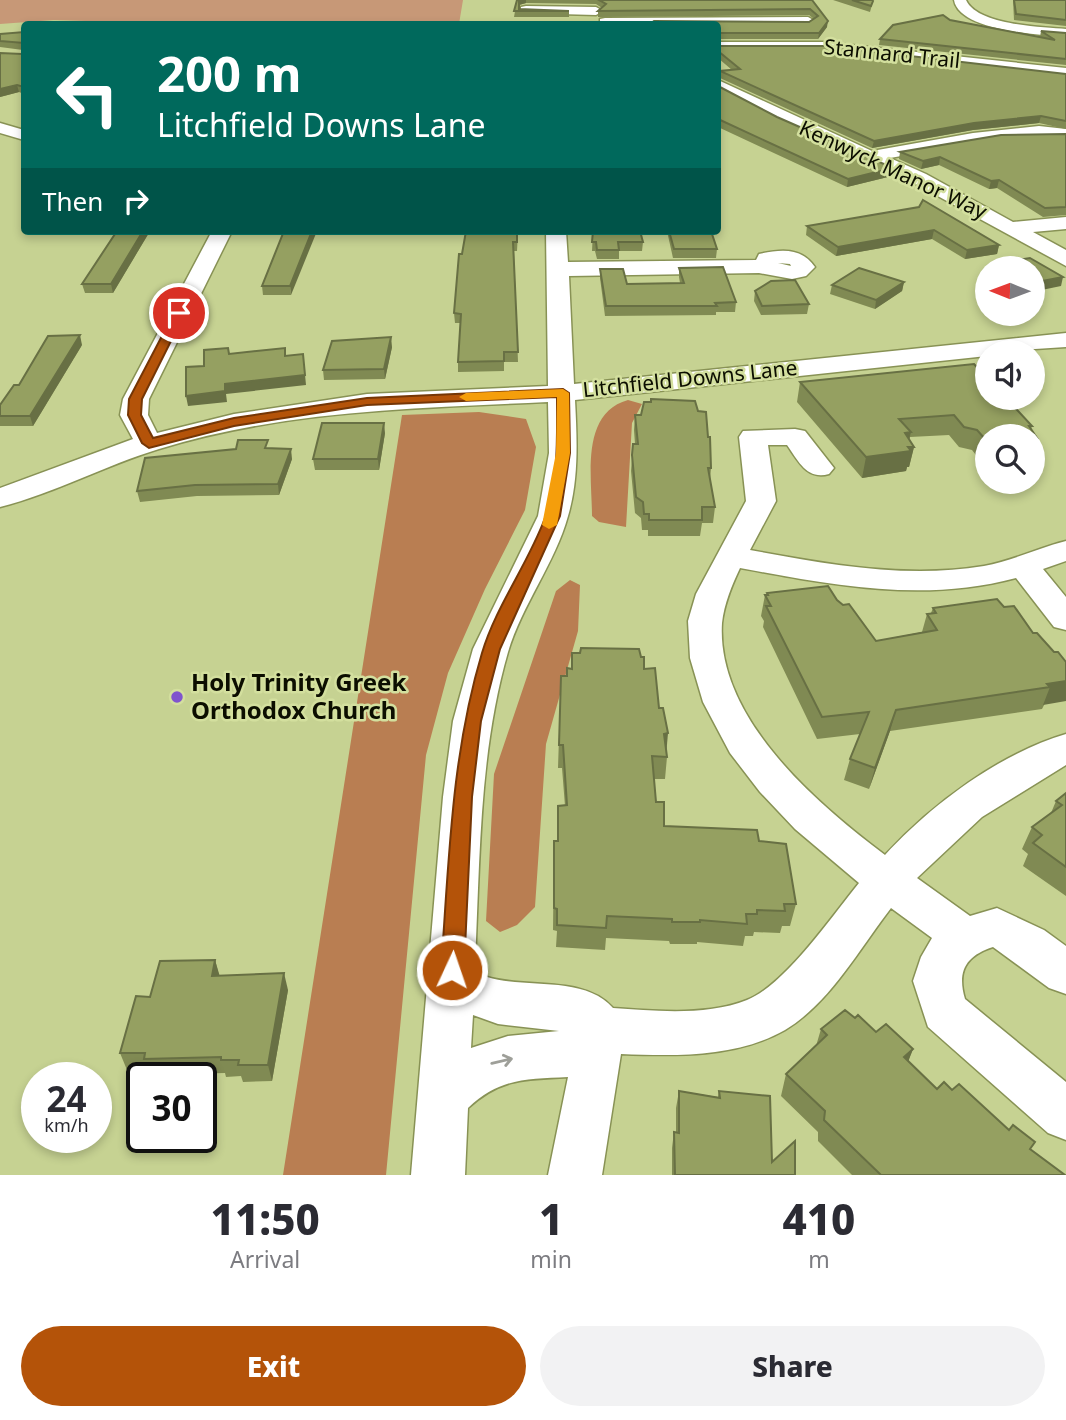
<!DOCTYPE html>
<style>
body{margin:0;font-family:"Noto Sans",sans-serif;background:#f2f2f3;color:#2b2b33;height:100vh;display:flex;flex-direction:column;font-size:26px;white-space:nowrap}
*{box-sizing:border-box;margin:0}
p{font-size:23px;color:#7c7c81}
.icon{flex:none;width:38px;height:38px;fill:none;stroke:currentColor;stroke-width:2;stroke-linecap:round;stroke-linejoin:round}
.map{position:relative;height:1175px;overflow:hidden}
.side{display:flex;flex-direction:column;background:#fff;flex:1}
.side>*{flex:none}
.top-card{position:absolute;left:21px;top:21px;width:700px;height:214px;border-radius:7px;box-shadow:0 4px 10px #0003;background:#00695c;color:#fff;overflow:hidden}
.needle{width:46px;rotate:271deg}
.buttons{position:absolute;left:975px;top:256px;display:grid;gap:14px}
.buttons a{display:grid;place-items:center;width:70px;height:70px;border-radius:50%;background:#fff;box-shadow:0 4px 10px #0003;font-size:35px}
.speed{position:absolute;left:21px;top:1062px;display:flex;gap:14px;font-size:35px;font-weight:700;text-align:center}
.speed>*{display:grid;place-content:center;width:91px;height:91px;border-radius:50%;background:#fff;box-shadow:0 4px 10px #0003;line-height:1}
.speed small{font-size:18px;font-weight:400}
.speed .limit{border:4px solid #111;border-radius:10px;background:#fff;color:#111}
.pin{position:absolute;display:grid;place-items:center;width:60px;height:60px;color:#fff;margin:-30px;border:4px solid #fff;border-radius:50%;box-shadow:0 2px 7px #0007}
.me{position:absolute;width:77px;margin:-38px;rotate:3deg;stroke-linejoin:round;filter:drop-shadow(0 0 5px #0008)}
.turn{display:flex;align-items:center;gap:24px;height:147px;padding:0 21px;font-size:32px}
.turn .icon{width:91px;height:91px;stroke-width:2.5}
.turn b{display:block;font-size:49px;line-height:60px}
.then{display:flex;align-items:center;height:66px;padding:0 21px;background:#0003;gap:14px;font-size:26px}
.eta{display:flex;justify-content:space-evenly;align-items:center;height:119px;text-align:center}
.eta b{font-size:42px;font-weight:800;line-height:49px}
.cta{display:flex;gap:14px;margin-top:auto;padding:14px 21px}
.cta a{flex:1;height:80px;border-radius:42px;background:#b45309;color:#fff;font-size:28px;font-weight:800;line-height:80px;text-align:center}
.cta a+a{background:#f2f2f3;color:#2b2b33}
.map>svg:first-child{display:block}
.green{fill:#c79877}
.forest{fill:#b97e52}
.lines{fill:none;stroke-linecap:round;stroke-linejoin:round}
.minor-casing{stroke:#889255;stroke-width:3}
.minor{fill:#fff;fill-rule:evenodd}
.wall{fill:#808a53}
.shaded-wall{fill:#687044}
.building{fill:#95a061;stroke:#687044;stroke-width:2}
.oneway{stroke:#9e9f99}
.route{fill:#b45309;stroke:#753606;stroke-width:2}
.slow{fill:#f59e0b}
.poi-dot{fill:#8054cd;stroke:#d3df9e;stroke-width:2.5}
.labels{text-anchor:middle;stroke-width:5;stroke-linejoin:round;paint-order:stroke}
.far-street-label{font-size:21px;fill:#0c0e00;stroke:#d3df9e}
.poi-label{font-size:24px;font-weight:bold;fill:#0c0e00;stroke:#d3df9e;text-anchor:start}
</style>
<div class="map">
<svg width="1066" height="1175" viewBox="0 0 1066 1175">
<rect width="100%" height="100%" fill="#c6d292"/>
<polygon class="green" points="0,0 463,0 459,24 180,24 54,20 0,24"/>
<g class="forest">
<path d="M 628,400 L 642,404 L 632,423 L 626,527 L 599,522 L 592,516 C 592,478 580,413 628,400 Z"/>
<polygon points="479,412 526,419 536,447 525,510 485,589 448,673 426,755 386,1175 283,1175 402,415"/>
<polygon points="570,580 580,585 578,631 546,744 535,907 517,925 500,932 486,921 494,774 556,591"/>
</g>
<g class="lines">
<defs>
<g id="minor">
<path d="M 954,0 L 966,0 C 977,25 1041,27 1066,29 L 1066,37 C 1041,35 959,31 954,0 Z"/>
<polygon points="526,6 596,7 603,11 596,15 521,13 521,7"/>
<polygon points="605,18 808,17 815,21 808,25 600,24 600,19"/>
<polygon points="718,42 823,42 1066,68 1066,78 823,50 718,50"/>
<path d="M 718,80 L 872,151 L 973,133 L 1039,126 L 1066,129 L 1066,139 C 1007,133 947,148 890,158 L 926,174 L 1013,222 L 1066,217 L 1066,229 L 1033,232 L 1066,250 L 1066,266 L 912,182 L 777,122 L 718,91 Z"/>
<polygon points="0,123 24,130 24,140 0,133"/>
<path d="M 212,231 L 232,231 L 149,399 L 148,415 L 157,433 L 234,414 L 367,394 L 548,386 L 546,231 L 566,231 L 568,262 L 756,260 L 759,254 C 781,249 801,247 815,267 L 806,276 L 792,279 L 759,273 L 569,276 L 574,384 L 1066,333 L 1066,347 L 987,352 L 987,356 L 575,400 C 577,438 579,479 568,516 C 555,563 522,605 508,652 C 479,752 480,859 475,963 L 487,977 C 525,989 585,975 613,1008 C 655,1011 707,1016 747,1000 C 785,985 832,916 859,883 L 795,829 L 760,792 L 730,753 L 703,702 L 690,658 L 688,621 L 696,594 L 746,501 L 739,437 L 743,431 L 795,429 L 805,431 L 834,468 L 829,474 C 807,480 799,462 787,445 L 768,445 L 776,501 L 750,550 C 827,564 905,579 984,566 C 1012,561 1038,548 1066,541 L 1066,561 L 1043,569 L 1066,597 L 1066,630 L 1054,627 L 1016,578 C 923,603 832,585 740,568 C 732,585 724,604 722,623 C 716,718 817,804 885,855 C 932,804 999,754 1066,734 L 1066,765 L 982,817 L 917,878 L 970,916 L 997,908 L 1044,930 L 1066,946 L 1066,994 L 1049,988 L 993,947 C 965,956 957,972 965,999 L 1066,1082 L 1066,1140 L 1048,1133 L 928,1027 L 913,981 L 921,957 L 932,938 L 891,908 C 860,948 830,1003 785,1030 C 736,1058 676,1056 621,1054 L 602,1175 L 548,1175 L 568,1077 C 526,1079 500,1078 468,1108 L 465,1175 L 411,1175 L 443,797 L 453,721 L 473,649 L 538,516 L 549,453 L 548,402 C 418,408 285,410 159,449 C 106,465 55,493 0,507 L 0,488 L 133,439 L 120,415 L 123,399 ZM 778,263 L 790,264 L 791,266 ZM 473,1015 L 498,1024 L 559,1031 L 508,1036 L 471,1048 Z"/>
</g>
</defs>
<use href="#minor" class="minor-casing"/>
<use href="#minor" class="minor"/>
</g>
<g class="wall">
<polygon points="517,0 812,0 827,27 818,39 718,39 718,24 809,22 814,19 809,15 598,17 598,11 602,8 596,4 526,3 519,5 519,9 569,11 569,17 514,17"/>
<polygon points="833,0 872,0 873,1 870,12"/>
<polygon points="1013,0 1066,0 1066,26 1014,20"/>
<polygon points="950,20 1040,37 1041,31 1066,33 1066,65 879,45 880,39"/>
<polygon points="24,32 24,94 19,92 0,97 0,53 22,54 23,50 0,47 0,34"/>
<polygon points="718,46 1066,74 1066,129 1039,123 973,130 872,148 720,78 720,71 732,70 718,58"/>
<polygon points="718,86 777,117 893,168 892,176 847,187 718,127"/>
<polygon points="1066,134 1066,215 1043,217 997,188 989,189 939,165 921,169 899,159 900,152"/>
<polygon points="919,207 999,245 997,254 965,259 932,239 836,256 806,235 807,226"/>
<polygon points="117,231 150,231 113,293 85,293 82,284"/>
<polygon points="284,231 291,295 263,295 262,286"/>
<polygon points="518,231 517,251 514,251 518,362 504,362 504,371 458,372 458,362 460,323 455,323 454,313 462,254"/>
<polygon points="593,231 643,242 642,251 619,251 619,259 597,259 595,251 592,251"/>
<polygon points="667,231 711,231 717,249 716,258 673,258"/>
<polygon points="679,268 736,302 735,312 716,312 716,315 605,316 600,278 600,269 627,284 680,283 679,277"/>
<polygon points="904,282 902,291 875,309 830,294 832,285"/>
<polygon points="755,291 809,304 807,314 761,315 754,301"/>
<polygon points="82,345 33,426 0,426 0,405 19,385"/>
<polygon points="392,347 385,379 324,380 323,370"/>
<polygon points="800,382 1032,426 1031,429 1037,438 1032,451 1032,436 987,436 987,459 979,459 972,450 959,447 949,435 910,437 909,440 914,447 909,467 907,467 906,471 862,478 797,402"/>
<polygon points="635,415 708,437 711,468 710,480 715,507 713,523 702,523 700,536 648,536 648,530 642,530 641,518 635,513 631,471 633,444 635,444 634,430"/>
<polygon points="385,433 379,470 315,470 313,459"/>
<polygon points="270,448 292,459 279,495 197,496 140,502 137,491"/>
<polygon points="767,593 837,600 876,641 922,632 927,614 931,613 933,608 1004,607 1054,652 1066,662 1042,709 890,731 869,789 844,780 850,759 860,734 817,739 763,627 764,621 761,616 765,595 767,595"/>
<polygon points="572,653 644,669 659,708 666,751 667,757 665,779 654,779 656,802 664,826 759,841 796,904 790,926 782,926 780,933 754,932 753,936 745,936 743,946 697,942 697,944 670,944 669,941 606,938 605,950 556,947 557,931 553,930 554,841 557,841 565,806 562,768 558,768 561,676 567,676 571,669"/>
<polygon points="1066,793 1066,896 1023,866 1028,854 1022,849 1032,827 1051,813 1056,801"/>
<polygon points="215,960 219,975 288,990 272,1081 243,1082 241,1076 226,1077 225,1073 150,1075 148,1070 127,1070 120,1053 150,997"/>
<polygon points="855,1018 876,1032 913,1049 908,1061 937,1089 952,1090 1065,1175 852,1175 818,1141 818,1132 781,1096 786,1074 816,1046 821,1029"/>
<polygon points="679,1091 718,1097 719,1091 772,1162 795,1175 672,1175 672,1148 674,1132 676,1132 676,1108"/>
</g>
<g class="shaded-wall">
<polygon points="519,0 526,0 526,3 519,5"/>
<polygon points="828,21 827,27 818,39 819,33"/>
<polygon points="17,85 19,92 0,97 0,89"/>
<polygon points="1041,116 1039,123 973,130 872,148 874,141 974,123"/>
<polygon points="940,157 939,165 921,169 923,161"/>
<polygon points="893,168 892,176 847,187 848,179"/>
<polygon points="999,180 997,188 989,189 991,181"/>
<polygon points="934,230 932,239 836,256 838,247"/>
<polygon points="143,231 150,231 113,293 111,284"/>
<polygon points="312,231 317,231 291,295 290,286"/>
<polygon points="999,245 997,254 965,259 967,250"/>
<polygon points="1063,277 1061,286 1032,292 1032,283"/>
<polygon points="904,282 902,291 875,309 876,300"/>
<polygon points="80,335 82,345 33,426 30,416"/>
<polygon points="391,337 392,347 385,379 384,369"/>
<polygon points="303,354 306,385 226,394 227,402 188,406 186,396 225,384"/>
<polygon points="384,423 385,433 379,470 378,459"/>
<polygon points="911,432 906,452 908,447 914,447 909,467 907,467 906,471 862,478 866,457 905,433"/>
<polygon points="291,449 292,459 279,495 278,484"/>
<polygon points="1066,681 1066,701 1043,705 1050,687 1047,684"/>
<polygon points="896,710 890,731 869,789 875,768"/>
<polygon points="668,733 666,756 664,734"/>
<polygon points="215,960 220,977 212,976"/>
<polygon points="284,973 288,990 272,1081 268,1065"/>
<polygon points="913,1049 905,1070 904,1057"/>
</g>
<g class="building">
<polygon points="517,0 519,0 519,9 569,11 514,11"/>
<polygon points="599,0 812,0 828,21 819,33 719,33 718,40 718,24 650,24 654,21 809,22 818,16 810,9 598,11 606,4"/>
<polygon points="852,0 872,0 873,1 871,6"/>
<polygon points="1014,0 1066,0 1066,20 1016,14"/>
<polygon points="943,15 950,20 1055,40 1041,31 1066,33 1066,59 880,39 893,25"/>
<polygon points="24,32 24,43 0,41 0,34"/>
<polygon points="24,45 24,87 17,85 0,89 0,53 22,54"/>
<polygon points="718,46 824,46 1066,74 1066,121 1041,116 974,123 874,141 720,71 740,69 718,51"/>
<polygon points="718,86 777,117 893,168 848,179 718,119"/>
<polygon points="1066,134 1066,207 1045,208 999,180 991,181 940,157 923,161 900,152 1001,135"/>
<polygon points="923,200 999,245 967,250 934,230 838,247 807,226 919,207"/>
<polygon points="117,231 143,231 111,284 82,284"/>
<polygon points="284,231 312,231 290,286 262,286"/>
<polygon points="466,231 517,231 517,242 513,242 518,352 504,352 504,361 458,362 461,314 454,313 459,254 462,254"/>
<polygon points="593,231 640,231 643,242 618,242 619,250 597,250 596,242 592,242"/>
<polygon points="669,231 711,231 717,249 674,249"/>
<polygon points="1030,258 1063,277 1032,283 1032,268 999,268 994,264"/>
<polygon points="723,267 736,302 715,303 717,306 606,306 600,269 623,269 627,284 684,283 679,268"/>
<polygon points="859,268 904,282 876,300 832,285"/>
<polygon points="795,280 809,304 762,306 755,291 771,281"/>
<polygon points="80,335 30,416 0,416 0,405 14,385 19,385 48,336"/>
<polygon points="391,337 384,369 323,370 332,341"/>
<polygon points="228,348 229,354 285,348 285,356 303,354 305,375 225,384 225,391 186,396 186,367 204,366 204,350"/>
<polygon points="974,364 987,378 987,397 1005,397 1032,426 1029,426 1037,438 1032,438 1032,436 987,436 987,439 985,439 977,430 964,427 954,415 899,419 911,432 905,433 914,447 908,447 911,451 866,457 800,382"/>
<polygon points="651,399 695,401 698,411 706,412 708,437 710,437 711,468 708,468 715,507 702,507 702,520 649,520 649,514 644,514 643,502 636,497 632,455 633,444 638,444 635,415 641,415 644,402 651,402"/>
<polygon points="322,423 384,423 378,459 313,459"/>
<polygon points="238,440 268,440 265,448 291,449 278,484 195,485 137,491 145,458 236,449"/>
<polygon points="828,586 837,600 843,605 849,604 876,641 937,630 927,614 936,613 933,608 997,599 1004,607 1014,606 1033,633 1037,633 1054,652 1058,652 1066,662 1066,681 1047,684 1050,687 896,710 875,768 850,759 869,712 822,717 766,606 771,606 765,595 768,595 767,593"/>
<polygon points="581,648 639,649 641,657 644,657 644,669 655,668 659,708 663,708 668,733 664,734 667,757 652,756 656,802 664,802 664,826 757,830 759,841 786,844 796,904 784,904 785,911 757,910 757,914 746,914 747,924 700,920 700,922 672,922 672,919 607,916 606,928 557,925 557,909 554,908 554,841 558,841 558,806 567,805 563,745 559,745 561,676 567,676 567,668 572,669 572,653 580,653"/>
<polygon points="1066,793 1066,867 1033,843 1042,835 1032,827 1062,805 1056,801"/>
<polygon points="215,960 212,976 284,973 268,1065 238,1065 239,1060 221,1060 221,1057 144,1059 145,1053 120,1053 136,996 150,997 160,961"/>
<polygon points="845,1010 855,1018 858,1015 876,1032 886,1024 913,1049 904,1057 937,1089 944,1082 952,1090 959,1084 1009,1130 1013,1125 1035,1142 1030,1149 1065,1175 881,1175 824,1120 825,1111 786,1074 827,1035 821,1029"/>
<polygon points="679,1091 720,1098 719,1091 770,1096 772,1162 795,1141 795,1175 675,1175 674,1132 679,1133"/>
</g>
<defs><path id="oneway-shaft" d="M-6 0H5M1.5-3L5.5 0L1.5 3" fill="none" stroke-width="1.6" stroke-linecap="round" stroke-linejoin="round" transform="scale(1.75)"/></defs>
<use class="oneway" href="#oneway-shaft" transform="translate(502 1061) rotate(-13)"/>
<path class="route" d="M 179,310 L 185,313 L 142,399 L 141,415 L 153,438 L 234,418 L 367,398 L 563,389 L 569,393 L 570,453 L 560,516 L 500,649 L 481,721 L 472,797 L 464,970 L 460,976 L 452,979 L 444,976 L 441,970 C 449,863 451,756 482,653 C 496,606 528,564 545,518 C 559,481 557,436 557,397 L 367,405 L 234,426 L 149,448 L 142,443 L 128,415 L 129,399 L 174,313 Z"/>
<polygon class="slow" points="563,389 569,393 570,453 557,525 549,529 542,525 556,453 557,397 466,401 459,397 466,393"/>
<circle class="poi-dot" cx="177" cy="697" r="7"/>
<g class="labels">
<g class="far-street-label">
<text transform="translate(892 54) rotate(6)" y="7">Stannard Trail</text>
<text transform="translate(893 170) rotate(25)" y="7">Kenwyck Manor Way</text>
<text transform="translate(690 379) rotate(-6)" y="7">Litchfield Downs Lane</text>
</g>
<g class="poi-label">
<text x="191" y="691">Holy Trinity Greek<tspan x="191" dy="28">Orthodox Church</tspan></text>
</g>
</g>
</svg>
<div class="buttons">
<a><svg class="needle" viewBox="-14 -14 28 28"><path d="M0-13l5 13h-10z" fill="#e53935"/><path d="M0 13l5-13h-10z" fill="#7c7c81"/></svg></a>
<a><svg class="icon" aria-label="sound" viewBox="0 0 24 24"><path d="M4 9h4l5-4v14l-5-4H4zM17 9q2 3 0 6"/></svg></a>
<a><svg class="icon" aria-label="search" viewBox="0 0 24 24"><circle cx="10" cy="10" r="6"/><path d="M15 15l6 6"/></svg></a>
</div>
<div class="speed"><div>24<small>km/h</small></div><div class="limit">30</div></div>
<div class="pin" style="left:179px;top:313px;background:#d93025"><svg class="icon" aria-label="arrive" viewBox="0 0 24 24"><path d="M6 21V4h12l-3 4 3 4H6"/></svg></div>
<svg class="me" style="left:452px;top:970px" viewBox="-20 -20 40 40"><circle r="17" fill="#b45309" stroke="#fff" stroke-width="3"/><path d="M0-11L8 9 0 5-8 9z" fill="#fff"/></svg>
<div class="top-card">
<div class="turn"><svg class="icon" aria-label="left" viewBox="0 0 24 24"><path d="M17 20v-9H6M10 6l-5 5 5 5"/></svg><div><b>200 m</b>Litchfield Downs Lane</div></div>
<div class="then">Then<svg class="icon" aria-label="right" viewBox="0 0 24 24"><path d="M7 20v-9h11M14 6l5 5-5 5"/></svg></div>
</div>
</div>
<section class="side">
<div class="eta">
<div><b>11:50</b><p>Arrival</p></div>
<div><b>1</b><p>min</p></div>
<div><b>410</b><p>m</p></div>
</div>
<div class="cta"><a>Exit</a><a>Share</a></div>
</section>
